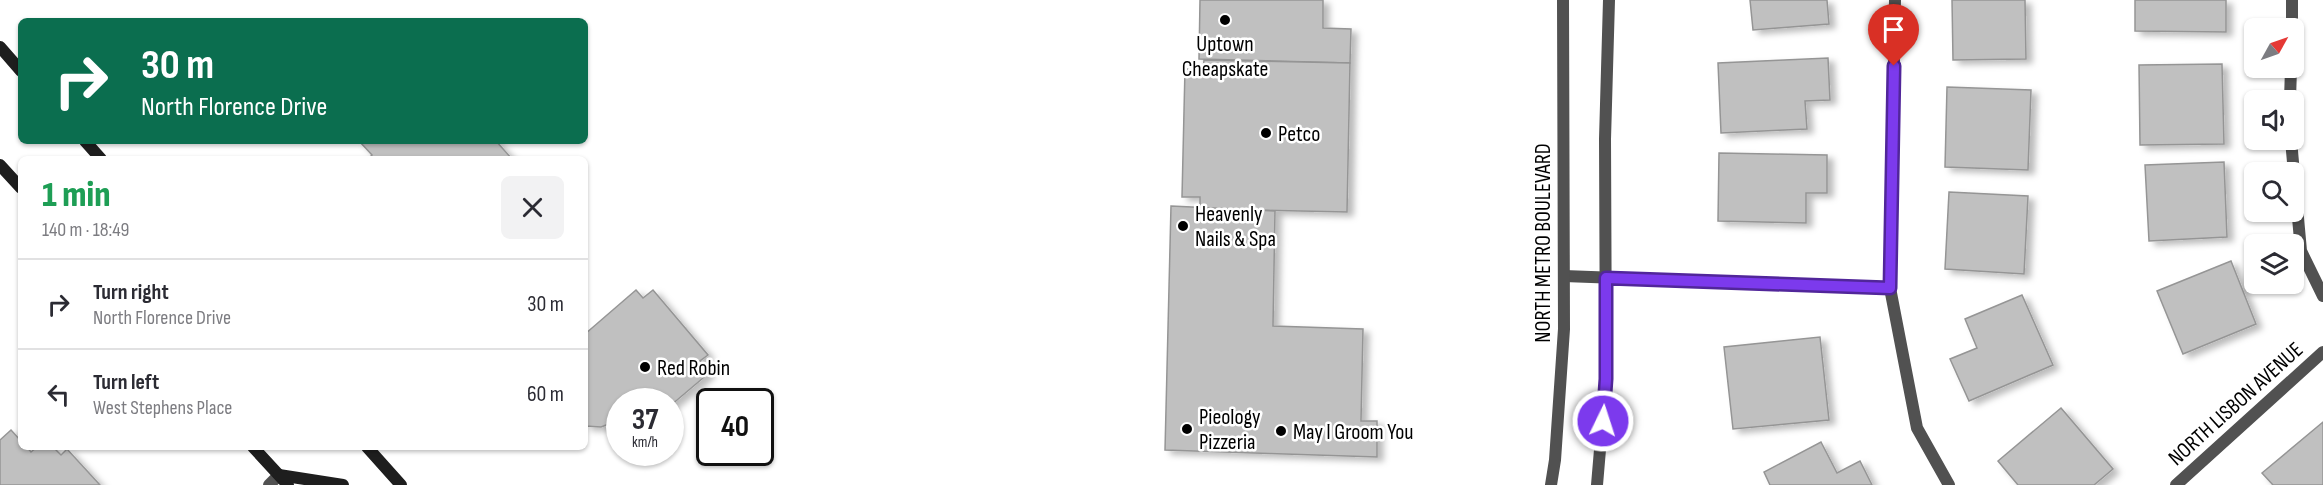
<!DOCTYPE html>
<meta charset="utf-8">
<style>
body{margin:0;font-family:"Sofia Sans Condensed",sans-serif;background:#f2f2f3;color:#2b2b33;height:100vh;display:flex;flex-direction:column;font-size:22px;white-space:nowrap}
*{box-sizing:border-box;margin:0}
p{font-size:20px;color:#7c7c81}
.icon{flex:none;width:33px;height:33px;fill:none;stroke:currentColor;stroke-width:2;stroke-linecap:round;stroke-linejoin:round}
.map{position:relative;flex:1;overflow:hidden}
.side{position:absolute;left:18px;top:156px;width:570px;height:294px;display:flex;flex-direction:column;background:#fff;border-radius:9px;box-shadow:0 2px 4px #0004}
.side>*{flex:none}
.hud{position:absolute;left:18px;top:18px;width:570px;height:126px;border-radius:9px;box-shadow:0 2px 4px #0004;background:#0b6e4f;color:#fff;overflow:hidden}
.needle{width:39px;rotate:50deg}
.fabs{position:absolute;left:2244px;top:18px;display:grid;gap:12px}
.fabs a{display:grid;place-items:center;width:60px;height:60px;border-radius:9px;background:#fff;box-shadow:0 2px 4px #0004;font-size:30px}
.speed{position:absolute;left:606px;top:388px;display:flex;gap:12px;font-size:30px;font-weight:700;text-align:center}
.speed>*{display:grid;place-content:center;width:78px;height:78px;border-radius:50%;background:#fff;box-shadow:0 2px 4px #0004;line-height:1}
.speed small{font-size:15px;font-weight:400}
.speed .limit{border:3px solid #111;border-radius:9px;background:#fff;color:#111}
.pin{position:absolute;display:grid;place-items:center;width:51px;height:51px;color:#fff;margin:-62px -26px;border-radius:50% 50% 50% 0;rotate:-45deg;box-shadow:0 0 6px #0007}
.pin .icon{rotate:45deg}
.me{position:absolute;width:66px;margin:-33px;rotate:4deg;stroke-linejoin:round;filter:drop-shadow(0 0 4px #0008)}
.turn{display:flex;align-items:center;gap:21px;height:126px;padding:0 24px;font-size:27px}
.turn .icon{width:78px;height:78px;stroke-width:2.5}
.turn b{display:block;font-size:42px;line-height:51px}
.round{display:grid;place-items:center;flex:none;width:63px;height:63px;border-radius:9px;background:#f2f2f3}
.summary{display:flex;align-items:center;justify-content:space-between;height:102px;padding:0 24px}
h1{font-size:36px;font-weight:800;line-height:45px;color:#1e9e55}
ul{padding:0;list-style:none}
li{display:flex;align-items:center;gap:18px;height:90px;padding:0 24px;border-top:2px solid #e1e1e2}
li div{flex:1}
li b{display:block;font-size:22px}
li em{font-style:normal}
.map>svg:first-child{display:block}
.building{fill:#c0c0c0;stroke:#959595;stroke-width:1.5;filter:url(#shadow)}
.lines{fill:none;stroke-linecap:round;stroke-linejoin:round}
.minor{stroke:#515151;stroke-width:12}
.tertiary{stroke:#515151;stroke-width:12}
.secondary{stroke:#1e1e1e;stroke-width:12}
.route-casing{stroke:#51269a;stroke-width:15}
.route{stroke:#7c3aed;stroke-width:10}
.poi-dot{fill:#000;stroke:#fff;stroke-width:2}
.labels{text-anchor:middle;stroke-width:5;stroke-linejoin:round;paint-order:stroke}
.poi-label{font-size:22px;fill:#000;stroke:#fff;text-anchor:start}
.street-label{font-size:22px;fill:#000;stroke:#fff}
</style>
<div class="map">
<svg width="2323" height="485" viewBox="0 0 2323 485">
<defs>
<filter id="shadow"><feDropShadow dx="6" dy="4" stdDeviation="3" flood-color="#0004"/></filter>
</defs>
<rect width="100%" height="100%" fill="#fff"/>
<g class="building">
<polygon points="1200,0 1323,0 1323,28 1351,29 1350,63 1199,59"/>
<polygon points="1750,0 1827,0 1829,24 1753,30"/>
<polygon points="1952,0 2025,0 2026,59 1953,60"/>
<polygon points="2135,0 2226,0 2226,32 2135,31"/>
<polygon points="1828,58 1830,100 1805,101 1807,129 1721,133 1718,63"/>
<polygon points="1204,60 1350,63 1347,212 1200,209 1200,197 1182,197 1185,69 1203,70"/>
<polygon points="2222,64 2224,144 2140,145 2139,65"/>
<polygon points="1947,87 2031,90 2028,170 1945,167"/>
<polygon points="359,141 496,141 512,159 368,159 372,155"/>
<polygon points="1719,153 1827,155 1827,193 1806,193 1806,223 1718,221"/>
<polygon points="2224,162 2227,237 2149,241 2145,165"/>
<polygon points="1949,192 2028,196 2024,274 1945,269"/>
<polygon points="1171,206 1275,211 1273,326 1363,329 1361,421 1377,421 1377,457 1165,450"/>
<polygon points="2231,261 2256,324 2183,354 2157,291"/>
<polygon points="636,290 643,298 653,290 708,355 700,361 709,373 670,406 670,402 620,402 620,436 609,424 601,427 585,426 585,334"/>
<polygon points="2022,295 2053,365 1969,401 1950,359 1977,348 1965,319"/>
<polygon points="1820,337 1829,420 1733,429 1724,347"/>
<polygon points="2061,408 2113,469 2094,485 2018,485 1998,461"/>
<polygon points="2323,422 2323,485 2273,485 2262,473"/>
<polygon points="11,430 21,441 21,447 27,447 31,452 37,447 53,447 61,455 67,449 100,485 0,485 0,440"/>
<polygon points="1821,442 1837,473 1860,461 1872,485 1770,485 1764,472"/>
</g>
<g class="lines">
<g class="minor">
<polyline points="1895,0 1890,288 1917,428 1949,485"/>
<polyline points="2292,28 2292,0"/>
<polyline points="2290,100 2291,68"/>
<polyline points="2291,140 2301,251 2323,296"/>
<polyline points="1564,276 1890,288"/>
<polyline points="269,485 279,475"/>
<polyline points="2176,485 2323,352"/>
</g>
<g class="tertiary">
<polyline points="1551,485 1555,460 1564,329 1563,0"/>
<polyline points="1597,485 1606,379 1605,139 1609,0"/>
</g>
<g class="secondary">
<polyline points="0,47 21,71"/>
<polyline points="85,141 101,159"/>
<polyline points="0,165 21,188"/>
<polyline points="253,447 288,485"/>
<polyline points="367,447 401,485"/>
<polyline points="279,475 343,485"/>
</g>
</g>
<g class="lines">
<defs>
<polyline id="route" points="1603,421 1606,379 1606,278 1890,288 1894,66"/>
</defs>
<use href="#route" class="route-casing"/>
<use href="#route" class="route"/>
</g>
<g class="poi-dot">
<circle cx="1225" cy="20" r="6"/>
<circle cx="1266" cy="133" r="6"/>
<circle cx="1183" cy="226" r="6"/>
<circle cx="645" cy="367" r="6"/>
<circle cx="1187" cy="429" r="6"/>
<circle cx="1281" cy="431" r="6"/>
</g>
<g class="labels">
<g class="poi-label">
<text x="1225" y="51" text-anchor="middle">Uptown<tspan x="1225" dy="25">Cheapskate</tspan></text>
<text x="1278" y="141">Petco</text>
<text x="1195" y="221">Heavenly<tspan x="1195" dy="25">Nails &amp; Spa</tspan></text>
<text x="657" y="375">Red Robin</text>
<text x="1199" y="424">Pieology<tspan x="1199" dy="25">Pizzeria</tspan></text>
<text x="1293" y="439">May I Groom You</text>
</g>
<g class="street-label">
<text transform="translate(1542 243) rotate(-90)" y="8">NORTH METRO BOULEVARD</text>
<text transform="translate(2235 403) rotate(-42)" y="8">NORTH LISBON AVENUE</text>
</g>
</g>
</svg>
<div class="fabs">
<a><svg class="needle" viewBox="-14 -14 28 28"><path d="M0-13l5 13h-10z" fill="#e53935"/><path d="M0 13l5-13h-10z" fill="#7c7c81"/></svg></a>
<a><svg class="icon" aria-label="sound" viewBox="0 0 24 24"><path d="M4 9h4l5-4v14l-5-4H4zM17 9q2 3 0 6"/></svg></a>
<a><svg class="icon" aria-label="search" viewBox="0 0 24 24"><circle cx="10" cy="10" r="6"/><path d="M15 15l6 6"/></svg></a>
<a><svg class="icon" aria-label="layers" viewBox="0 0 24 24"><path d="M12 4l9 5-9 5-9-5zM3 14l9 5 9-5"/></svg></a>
</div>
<div class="speed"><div>37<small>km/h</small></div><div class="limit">40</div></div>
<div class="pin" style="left:1894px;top:66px;background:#d93025"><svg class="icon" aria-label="arrive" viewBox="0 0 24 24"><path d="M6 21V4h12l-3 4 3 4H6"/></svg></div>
<svg class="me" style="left:1603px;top:421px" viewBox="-20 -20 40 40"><circle r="17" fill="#7c3aed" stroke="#fff" stroke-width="3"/><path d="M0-11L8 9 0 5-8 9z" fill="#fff"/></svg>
<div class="hud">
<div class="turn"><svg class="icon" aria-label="right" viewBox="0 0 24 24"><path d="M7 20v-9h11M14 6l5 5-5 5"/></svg><div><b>30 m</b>North Florence Drive</div></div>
</div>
<section class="side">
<div class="summary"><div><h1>1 min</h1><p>140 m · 18:49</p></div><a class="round"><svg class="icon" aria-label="close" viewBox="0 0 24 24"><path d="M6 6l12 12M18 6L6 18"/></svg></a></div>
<ul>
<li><svg class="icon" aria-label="right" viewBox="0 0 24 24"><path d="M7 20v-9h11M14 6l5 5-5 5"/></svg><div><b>Turn right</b><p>North Florence Drive</p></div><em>30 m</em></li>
<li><svg class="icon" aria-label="left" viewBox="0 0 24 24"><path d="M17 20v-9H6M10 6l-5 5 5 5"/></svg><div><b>Turn left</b><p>West Stephens Place</p></div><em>60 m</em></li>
</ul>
</section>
</div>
